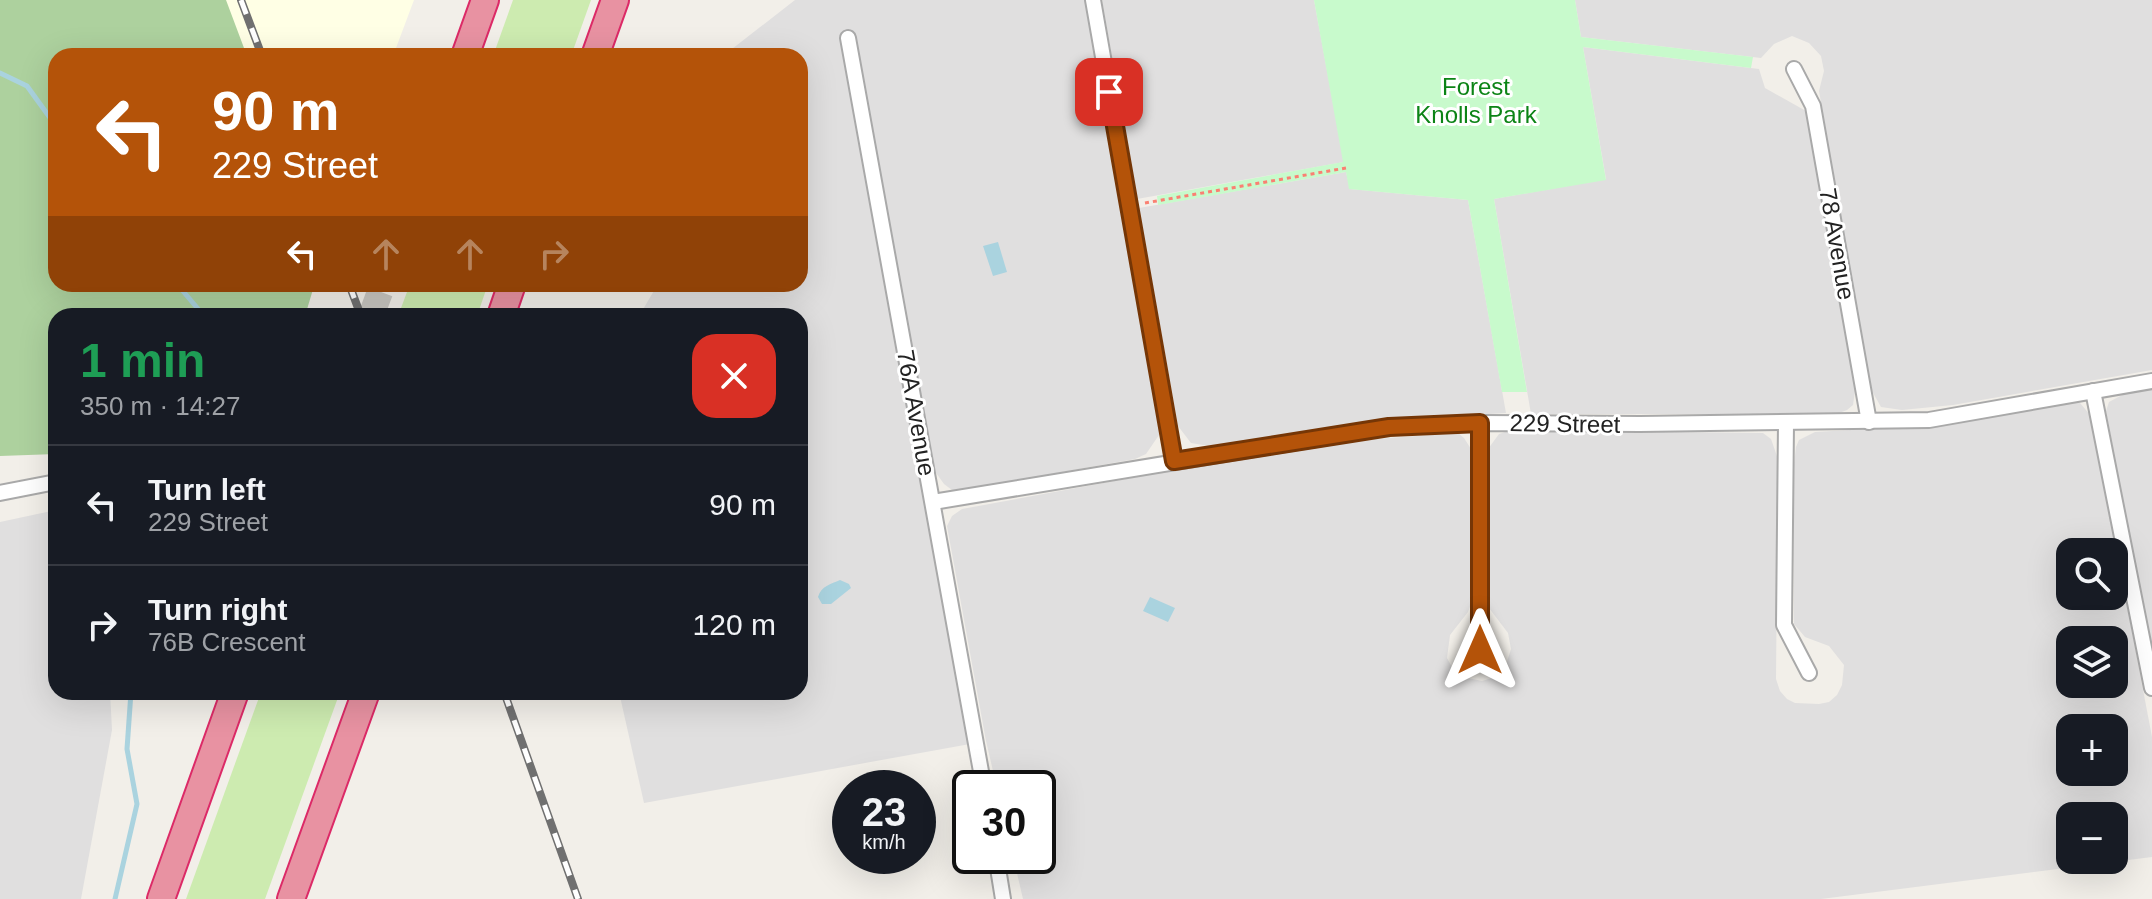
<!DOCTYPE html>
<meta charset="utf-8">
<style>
body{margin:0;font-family:Helvetica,sans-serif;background:#20242c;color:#f1f3f6;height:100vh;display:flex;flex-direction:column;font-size:30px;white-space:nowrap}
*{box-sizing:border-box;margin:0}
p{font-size:26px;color:#9ea1a6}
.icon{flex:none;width:44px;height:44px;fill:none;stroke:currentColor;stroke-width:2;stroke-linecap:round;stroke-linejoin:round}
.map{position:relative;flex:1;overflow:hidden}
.side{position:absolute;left:48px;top:308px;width:760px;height:392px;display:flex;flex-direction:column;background:#171b24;border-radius:24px;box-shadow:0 8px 32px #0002}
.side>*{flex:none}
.hud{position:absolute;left:48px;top:48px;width:760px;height:244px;border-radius:24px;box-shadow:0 8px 32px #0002;background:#b45309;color:#fff;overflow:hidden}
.tools{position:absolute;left:2056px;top:538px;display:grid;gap:16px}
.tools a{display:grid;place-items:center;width:72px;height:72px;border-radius:16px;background:#171b24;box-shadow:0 8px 32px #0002;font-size:40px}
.speed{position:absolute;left:832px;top:770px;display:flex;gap:16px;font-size:40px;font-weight:700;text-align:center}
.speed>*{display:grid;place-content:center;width:104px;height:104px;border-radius:50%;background:#171b24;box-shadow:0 8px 32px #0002;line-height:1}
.speed small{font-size:20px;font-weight:400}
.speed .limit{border:4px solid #111;border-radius:12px;background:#fff;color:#111}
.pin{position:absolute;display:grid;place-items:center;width:68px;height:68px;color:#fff;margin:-34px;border-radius:16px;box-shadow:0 4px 12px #0006}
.me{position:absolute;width:88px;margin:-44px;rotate:0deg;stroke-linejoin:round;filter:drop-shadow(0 0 6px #0008)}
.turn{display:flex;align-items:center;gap:28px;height:168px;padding:0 32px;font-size:36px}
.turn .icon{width:104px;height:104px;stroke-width:2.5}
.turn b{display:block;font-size:56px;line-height:68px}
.lanes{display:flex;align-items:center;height:76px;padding:0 32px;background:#0003;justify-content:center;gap:40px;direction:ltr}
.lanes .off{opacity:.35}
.round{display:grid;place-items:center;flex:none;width:84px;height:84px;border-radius:24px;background:#20242c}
.summary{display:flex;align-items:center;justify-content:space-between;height:136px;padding:0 32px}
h1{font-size:48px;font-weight:700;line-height:60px;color:#1e9e55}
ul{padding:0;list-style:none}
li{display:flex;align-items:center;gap:24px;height:120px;padding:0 32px;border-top:2px solid #363941}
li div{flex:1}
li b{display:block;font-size:30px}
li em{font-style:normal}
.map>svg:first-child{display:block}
.residential{fill:#e0dfdf;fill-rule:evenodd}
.education{fill:#ffffe5}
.grass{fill:#cdebb0}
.forest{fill:#add19e}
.park{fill:#c8facc}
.water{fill:#aad3df}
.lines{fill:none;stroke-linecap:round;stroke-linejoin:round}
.stream{stroke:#aad3df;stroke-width:5}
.motorway-tunnel{stroke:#c8c6c1;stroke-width:26;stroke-dasharray:26 13;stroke-linecap:butt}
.minor-casing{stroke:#a9a9a9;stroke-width:18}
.motorway-casing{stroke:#dc2a67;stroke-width:30}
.path{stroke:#fa8072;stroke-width:3;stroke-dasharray:4 4;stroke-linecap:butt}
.minor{stroke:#fff;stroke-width:14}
.motorway{stroke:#e892a2;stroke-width:26}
.rail-casing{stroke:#707070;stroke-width:8}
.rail{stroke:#fff;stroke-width:5;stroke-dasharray:15;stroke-linecap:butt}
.route-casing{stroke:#753606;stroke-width:20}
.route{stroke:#b45309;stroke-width:14}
.labels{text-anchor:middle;stroke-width:6;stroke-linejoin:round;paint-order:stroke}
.park-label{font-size:24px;fill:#0c8416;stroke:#fff}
.street-label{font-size:24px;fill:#222;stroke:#fff}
</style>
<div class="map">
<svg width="2152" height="899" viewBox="0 0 2152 899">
<rect width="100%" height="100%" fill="#f2efe9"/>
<g class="residential">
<polygon points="795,0 1085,0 1160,421 1159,435 1146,454 1135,459 961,490 952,490 944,484 934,470 866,91 854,93 970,744 644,803 619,692 800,692 800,316 639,316 658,284 800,284 800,56 723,56"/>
<polygon points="1102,0 1314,0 1344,162 1137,199"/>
<polygon points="1575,0 2152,0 2152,370 1953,405 1902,410 1881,407 1872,391 1857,309 1819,91 1824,71 1821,56 1809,43 1792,36 1774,44 1761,58 1581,37"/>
<polygon points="1583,47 1759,69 1765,88 1806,111 1855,391 1853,405 1847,410 1839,413 1800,414 1531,414 1494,199 1606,179"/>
<polygon points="1346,172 1350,189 1468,200 1506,413 1387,420 1209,446 1191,443 1178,426 1139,208"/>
<polygon points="2152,388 2152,658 2106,411 2109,402 2124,394"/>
<path d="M 2067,402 L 2080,403 L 2091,416 L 2152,737 L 2152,857 L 1821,899 L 1023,899 L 1013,856 L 1038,856 L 1038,788 L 997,788 L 986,741 L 947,526 L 952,516 L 962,509 L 1202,465 L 1347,441 L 1458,433 L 1464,438 L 1471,449 L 1472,459 L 1471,604 L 1468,612 L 1450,635 L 1447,658 L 1453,669 L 1463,677 L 1482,681 L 1495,677 L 1504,671 L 1511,649 L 1508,633 L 1489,608 L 1487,596 L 1488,449 L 1499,434 L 1511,430 L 1763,433 L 1771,439 L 1778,459 L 1776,679 L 1780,691 L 1787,699 L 1795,703 L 1819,704 L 1829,702 L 1837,695 L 1842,685 L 1844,665 L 1829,646 L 1805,637 L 1794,624 L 1793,472 L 1796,447 L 1799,440 L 1815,432 L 1919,426 ZM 2070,552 L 2114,552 L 2114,596 L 2070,596 ZM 2070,640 L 2114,640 L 2114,684 L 2070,684 ZM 2070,728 L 2114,728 L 2114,772 L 2070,772 ZM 2070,816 L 2114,816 L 2114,860 L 2070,860 Z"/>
<polygon points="56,510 56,692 110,692 112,730 81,899 0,899 0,522"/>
</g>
<polygon class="education" points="0,0 414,0 393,56 56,56 56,316"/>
<g class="grass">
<polygon points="513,0 591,0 571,56 493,56"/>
<polygon points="410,284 488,284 477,316 398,316"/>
<polygon points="261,692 340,692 265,899 186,899"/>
</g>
<polygon class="forest" points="0,0 226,0 247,56 56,56 56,284 314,286 305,316 56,316 56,454 0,456"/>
<polygon class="park" points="1314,0 1575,0 1581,37 1753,57 1751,68 1583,47 1606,180 1494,199 1527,392 1502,392 1468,200 1349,189 1346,172 1158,205 1157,196 1343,162"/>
<g class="water">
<polygon points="998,242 1007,272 993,276 983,246"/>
<path d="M 840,580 L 849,584 L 851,588 L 831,604 L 822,604 L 818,597 C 821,586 831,584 840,580 Z"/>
<polygon points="1150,597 1175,608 1168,622 1143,611"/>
</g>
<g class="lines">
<g class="stream">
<polyline points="0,73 27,86 56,126"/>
<polyline points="177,284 204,316"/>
<polyline points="115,899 137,804 127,749 131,692"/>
</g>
<polyline class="motorway-tunnel" points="371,316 383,284"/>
<defs>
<g id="minor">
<polyline points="1093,0 1174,461"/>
<polyline points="848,38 984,788"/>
<polyline points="1794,69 1813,106 1869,422"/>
<polyline points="2093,391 2152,688"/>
<polyline points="1786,423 1784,625 1809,673"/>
<polyline points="0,493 56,482"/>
<polyline points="933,502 1389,427 1480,423 1640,424 1929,420 2152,381"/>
<polyline points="1480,650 1480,423"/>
<polyline points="996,856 1003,899"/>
</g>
<g id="motorway">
<polyline points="465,56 485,0"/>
<polyline points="595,56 615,0"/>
<polyline points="501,316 512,284"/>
<polyline points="161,899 235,692"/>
<polyline points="291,899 366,692"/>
</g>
</defs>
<use href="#minor" class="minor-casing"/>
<use href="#motorway" class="motorway-casing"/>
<polyline class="path" points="1145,203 1346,168"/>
<use href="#minor" class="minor"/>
<use href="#motorway" class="motorway"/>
<defs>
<g id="rail">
<polyline points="241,0 262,56"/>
<polyline points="349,284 361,316"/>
<polyline points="504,692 578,899"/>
</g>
</defs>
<use href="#rail" class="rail-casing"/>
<use href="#rail" class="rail"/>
</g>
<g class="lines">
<defs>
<polyline id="route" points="1109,92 1174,461 1389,427 1480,423 1480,650"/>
</defs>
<use href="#route" class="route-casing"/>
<use href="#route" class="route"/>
</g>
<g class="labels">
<g class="park-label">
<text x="1476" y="95">Forest<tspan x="1476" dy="28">Knolls Park</tspan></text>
</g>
<g class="street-label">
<text transform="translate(1837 244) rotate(80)" y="8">78 Avenue</text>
<text transform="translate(916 413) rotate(80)" y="8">76A Avenue</text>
<text transform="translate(1565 424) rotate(1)" y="8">229 Street</text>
</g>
</g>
</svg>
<div class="tools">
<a><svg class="icon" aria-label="search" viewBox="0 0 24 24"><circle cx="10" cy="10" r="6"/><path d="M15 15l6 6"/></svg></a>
<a><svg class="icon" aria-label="layers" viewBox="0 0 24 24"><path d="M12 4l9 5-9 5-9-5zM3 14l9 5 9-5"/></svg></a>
<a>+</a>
<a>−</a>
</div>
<div class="speed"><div>23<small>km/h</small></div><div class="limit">30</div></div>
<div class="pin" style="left:1109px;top:92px;background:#d93025"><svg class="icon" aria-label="arrive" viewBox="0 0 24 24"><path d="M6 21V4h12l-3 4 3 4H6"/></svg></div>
<svg class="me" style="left:1480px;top:650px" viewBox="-20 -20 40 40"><path d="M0-17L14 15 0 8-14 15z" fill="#b45309" stroke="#fff" stroke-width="4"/></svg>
<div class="hud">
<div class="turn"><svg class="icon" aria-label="left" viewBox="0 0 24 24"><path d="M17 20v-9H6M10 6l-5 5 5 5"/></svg><div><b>90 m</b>229 Street</div></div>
<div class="lanes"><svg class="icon" aria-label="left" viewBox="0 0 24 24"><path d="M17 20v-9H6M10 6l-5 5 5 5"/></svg><svg class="icon off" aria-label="ahead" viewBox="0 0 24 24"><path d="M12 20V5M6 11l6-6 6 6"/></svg><svg class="icon off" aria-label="ahead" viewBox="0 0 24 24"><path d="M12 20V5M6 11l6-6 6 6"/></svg><svg class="icon off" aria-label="right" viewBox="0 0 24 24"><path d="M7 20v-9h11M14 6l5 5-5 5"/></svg></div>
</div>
<section class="side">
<div class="summary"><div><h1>1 min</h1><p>350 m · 14:27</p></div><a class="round" style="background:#d93025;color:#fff"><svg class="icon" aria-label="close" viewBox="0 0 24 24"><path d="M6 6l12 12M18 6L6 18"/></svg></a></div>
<ul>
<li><svg class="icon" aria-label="left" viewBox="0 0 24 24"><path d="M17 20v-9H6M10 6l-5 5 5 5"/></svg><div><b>Turn left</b><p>229 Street</p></div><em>90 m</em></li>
<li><svg class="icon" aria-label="right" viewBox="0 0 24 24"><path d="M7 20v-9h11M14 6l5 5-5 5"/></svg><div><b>Turn right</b><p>76B Crescent</p></div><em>120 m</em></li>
</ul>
</section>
</div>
